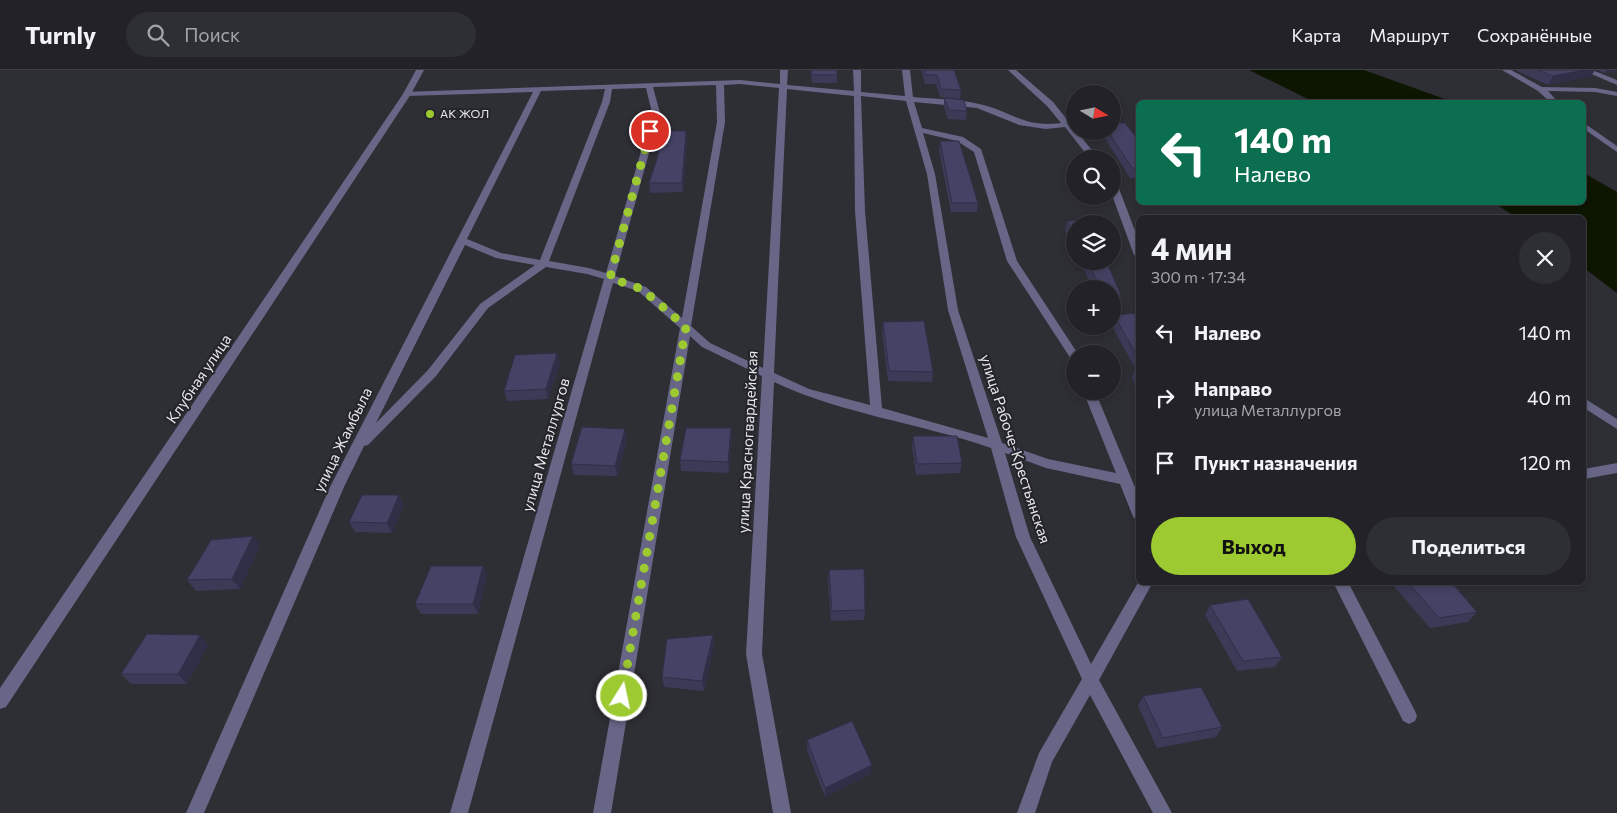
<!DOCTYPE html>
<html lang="ru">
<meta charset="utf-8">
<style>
body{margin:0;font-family:Commissioner,sans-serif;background:#2e2f34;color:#f1f3f6;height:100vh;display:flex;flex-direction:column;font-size:19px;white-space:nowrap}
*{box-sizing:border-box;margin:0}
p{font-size:16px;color:#a2a4a8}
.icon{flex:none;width:28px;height:28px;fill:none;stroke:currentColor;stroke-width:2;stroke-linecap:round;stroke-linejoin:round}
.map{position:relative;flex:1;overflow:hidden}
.panel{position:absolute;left:1136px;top:145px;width:450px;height:370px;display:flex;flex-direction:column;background:#222228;border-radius:8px;box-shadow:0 2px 8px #0003,0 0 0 1px #3f3f45}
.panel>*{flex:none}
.guide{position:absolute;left:1136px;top:30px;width:450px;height:105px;border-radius:8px;box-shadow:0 2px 8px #0003,0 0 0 1px #3f3f45;background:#0b6e4f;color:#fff;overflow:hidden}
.needle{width:32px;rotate:100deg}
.controls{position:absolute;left:1066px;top:15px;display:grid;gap:10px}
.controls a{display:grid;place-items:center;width:55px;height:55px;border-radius:50%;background:#222228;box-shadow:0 2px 8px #0003,0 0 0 1px #3f3f45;font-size:25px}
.pin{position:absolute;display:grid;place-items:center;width:42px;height:42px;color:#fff;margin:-21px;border:2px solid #fff;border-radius:50%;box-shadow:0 1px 5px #0007}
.me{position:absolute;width:55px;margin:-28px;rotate:10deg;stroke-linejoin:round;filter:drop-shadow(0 0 4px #0008)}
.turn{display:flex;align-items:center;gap:18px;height:105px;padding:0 15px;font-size:22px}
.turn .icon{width:65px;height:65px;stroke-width:2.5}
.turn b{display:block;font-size:35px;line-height:42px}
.round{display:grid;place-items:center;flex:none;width:52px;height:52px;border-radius:26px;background:#2e2f34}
.head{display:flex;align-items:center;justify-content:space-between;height:85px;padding:0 15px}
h1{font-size:30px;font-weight:700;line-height:38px}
.button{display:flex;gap:10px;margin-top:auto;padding:10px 15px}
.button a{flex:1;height:58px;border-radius:30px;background:#9dca30;color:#111;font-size:20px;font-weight:700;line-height:58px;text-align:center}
.button a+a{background:#2e2f34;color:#f1f3f6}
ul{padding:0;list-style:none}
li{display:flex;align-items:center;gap:15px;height:65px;padding:0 15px}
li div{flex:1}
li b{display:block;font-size:19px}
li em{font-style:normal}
header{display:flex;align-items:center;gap:30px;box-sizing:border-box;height:70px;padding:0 25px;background:#222228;border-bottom:1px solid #3f3f45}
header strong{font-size:24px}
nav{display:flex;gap:28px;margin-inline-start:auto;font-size:18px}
.search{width:350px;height:45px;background:#2e2f34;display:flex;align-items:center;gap:12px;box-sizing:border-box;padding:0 18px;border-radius:28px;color:#a2a4a8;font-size:19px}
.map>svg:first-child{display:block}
.water{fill:#0d1600}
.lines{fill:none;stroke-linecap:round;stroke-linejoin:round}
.minor{fill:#676687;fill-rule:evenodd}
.tertiary{fill:#676687;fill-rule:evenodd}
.wall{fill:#3b3a57}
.shaded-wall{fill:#302f47}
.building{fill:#454365;stroke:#302f47}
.route{stroke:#9dca30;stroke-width:9;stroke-dasharray:0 16.2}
.poi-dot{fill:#9dca30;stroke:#24242b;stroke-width:2}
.labels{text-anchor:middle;stroke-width:4;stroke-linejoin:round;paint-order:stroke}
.far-poi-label{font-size:12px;fill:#e6e6eb;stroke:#24242b;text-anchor:start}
.street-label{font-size:15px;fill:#e6e6eb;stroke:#24242b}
</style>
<header>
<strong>Turnly</strong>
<div class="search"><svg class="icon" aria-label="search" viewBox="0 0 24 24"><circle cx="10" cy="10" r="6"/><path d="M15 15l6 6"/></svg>Поиск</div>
<nav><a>Карта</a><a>Маршрут</a><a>Сохранённые</a></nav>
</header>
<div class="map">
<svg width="1617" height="743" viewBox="0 0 1617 743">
<rect width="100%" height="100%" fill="#2e2e35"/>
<g class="water">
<polygon points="1249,0 1364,0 1453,32 1314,32"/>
<polygon points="1584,103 1617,122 1617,223 1584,198 1584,148 1516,147 1494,133 1584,132"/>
</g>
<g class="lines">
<g class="minor">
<path d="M 780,0 L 788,0 L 787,15 L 854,21 L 853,0 L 861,0 L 861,22 L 905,26 L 902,0 L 910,0 L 913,27 C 934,29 958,29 979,34 C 1012,41 1022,58 1061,53 L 1047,36 L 1008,0 L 1016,0 L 1053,32 L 1099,89 L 1090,89 L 1065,57 L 1046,59 L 1019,55 L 977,38 L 914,32 L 922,58 L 963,67 L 981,79 L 1017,191 L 1078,284 L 1075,284 L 1075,291 L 1071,289 L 1007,191 L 974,82 L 957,71 L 923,63 L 935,104 L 958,240 L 1002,373 L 1048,389 L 1116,403 L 1083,321 L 1095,321 L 1139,427 L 1139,449 L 1134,448 L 1132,444 L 1120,414 L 1046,398 L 1005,383 L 1030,467 L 1091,594 L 1139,511 L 1153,512 L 1099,610 L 1172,743 L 1153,743 L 1090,625 L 1052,692 L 1035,743 L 1017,743 L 1039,683 L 1082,609 L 1016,467 L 991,378 C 920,353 841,344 774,312 L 762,584 L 791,743 L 773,743 L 746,584 L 762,306 L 702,277 L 690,266 L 611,743 L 593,743 L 680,258 L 638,221 L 613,213 L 468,743 L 450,743 L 604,209 L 587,204 L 546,197 L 488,238 L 436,306 L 368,375 L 364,376 L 344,417 L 204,743 L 186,743 L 330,417 L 533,22 L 407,26 L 403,24 L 404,22 L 740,10 L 780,14 ZM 740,14 L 779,18 L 763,298 L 710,273 L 691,256 L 725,52 L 724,15 ZM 716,15 L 717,52 L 682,248 L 646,217 L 615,206 L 660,43 L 653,17 ZM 646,18 L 652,43 L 606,203 L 589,198 L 549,191 L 610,32 L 612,19 ZM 605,19 L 602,32 L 540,190 L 501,183 L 467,169 L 541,21 ZM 787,19 L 854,26 L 855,141 L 870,335 L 809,319 L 774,303 ZM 861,26 L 906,31 L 927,104 L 948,240 L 988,368 L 882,338 L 865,141 ZM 465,175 L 496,188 L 535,195 L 480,234 L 428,300 L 376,353 Z"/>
<polygon points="1502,0 1511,0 1542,17 1595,18 1617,22 1617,26 1595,22 1548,21 1558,32 1550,32 1538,21"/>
<polygon points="1582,0 1592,0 1617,10 1617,15"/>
<polygon points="1584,53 1617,76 1617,82 1584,59"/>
<polygon points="1112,109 1116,111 1139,171 1139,188 1134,185 1112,125"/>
<polygon points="1584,328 1617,349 1617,359 1584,338"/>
<polygon points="1617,393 1617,403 1584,409 1584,399"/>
<polygon points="1333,512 1348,512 1415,641 1417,646 1415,651 1409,654 1403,651"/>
</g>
<polygon class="tertiary" points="416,0 424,0 411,24 6,637 0,639 0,618 403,24"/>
</g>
<g class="wall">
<polygon points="810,0 837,0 837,13 812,13"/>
<polygon points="921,0 954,0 961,20 960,29 940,27 936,14 925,14"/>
<polygon points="1518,0 1595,0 1591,6 1548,15 1517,1"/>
<polygon points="1597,0 1617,0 1617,1 1605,3"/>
<polygon points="944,28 967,41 966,50 948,49 944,37"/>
<polygon points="686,61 687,70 683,122 650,123 649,113 657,89"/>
<polygon points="1101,61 1112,61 1139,71 1139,114 1134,108 1130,108 1101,62"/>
<polygon points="940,71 978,133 977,142 951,142 939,80"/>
<polygon points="1067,151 1075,154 1075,182 1065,161"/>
<polygon points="1080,191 1106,191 1121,225 1118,235 1112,237 1112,219 1093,219"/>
<polygon points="1139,243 1139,326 1132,308 1135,298 1112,256 1112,250 1114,245"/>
<polygon points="883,252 933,302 932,312 888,311 882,262"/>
<polygon points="557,283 560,294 548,329 507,331 504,321"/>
<polygon points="731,358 732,368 729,403 681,401 680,390"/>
<polygon points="913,366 962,393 960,403 916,405 912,377"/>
<polygon points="627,369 617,406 574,405 571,394"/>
<polygon points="399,425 404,435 392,463 355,462 349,452"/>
<polygon points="253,466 260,476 240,519 196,521 187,510"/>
<polygon points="483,496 487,506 478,544 421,544 415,534"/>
<polygon points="829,500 865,540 864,550 831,551 828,511"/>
<polygon points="1395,512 1451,512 1477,542 1468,552 1430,558 1393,515"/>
<polygon points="1210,535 1282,587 1275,597 1237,601 1205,545"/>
<polygon points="713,565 714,575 704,621 664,617 662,607"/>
<polygon points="208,575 187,614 131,614 121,604"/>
<polygon points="1143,626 1222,657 1216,667 1157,678 1138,636"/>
<polygon points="807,670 871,704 825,727 807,680"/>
</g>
<g class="shaded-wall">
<polygon points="1585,0 1595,0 1591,6 1548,15 1553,6"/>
<polygon points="1607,0 1617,0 1617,1 1605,3"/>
<polygon points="686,61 687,70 683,122 682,113"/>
<polygon points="1121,225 1118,235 1112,237 1112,228"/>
<polygon points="557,283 560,294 548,329 546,319"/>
<polygon points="731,358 732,368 729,403 728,392"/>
<polygon points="625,359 627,369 617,406 615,396"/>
<polygon points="399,425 404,435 392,463 387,453"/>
<polygon points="253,466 260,476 240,519 232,509"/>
<polygon points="483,496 487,506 478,544 473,534"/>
<polygon points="200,565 208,575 187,614 178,604"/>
<polygon points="713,565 714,575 704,621 702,611"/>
<polygon points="872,695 871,704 825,727 825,718"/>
</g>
<g class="building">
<polygon points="811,0 837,0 837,5 812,5"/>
<polygon points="924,0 954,0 961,20 941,19 937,5 926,5"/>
<polygon points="1538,0 1585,0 1553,6"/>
<polygon points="944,28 964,30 967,41 949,40"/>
<polygon points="1112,53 1125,53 1139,71 1139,101 1137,98 1132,98 1108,61 1112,61"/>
<polygon points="662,61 686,61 682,113 649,113 657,89"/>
<polygon points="940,71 959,71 978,133 952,133"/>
<polygon points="1087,150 1089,154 1075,154 1075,167 1067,151"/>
<polygon points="1087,191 1106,191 1121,225 1112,228 1112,219 1101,219"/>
<polygon points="1139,243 1139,289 1114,245"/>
<polygon points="924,251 933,302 889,301 883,252"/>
<polygon points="557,283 546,319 504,321 515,285"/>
<polygon points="1135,297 1139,297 1139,307"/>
<polygon points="582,357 625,359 615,396 571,394"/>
<polygon points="686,358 731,358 728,392 680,390"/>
<polygon points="913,366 957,366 962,393 917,394"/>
<polygon points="362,425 399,425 387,453 349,452"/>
<polygon points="253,466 232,509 187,510 211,470"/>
<polygon points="431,496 483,496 473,534 415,534"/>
<polygon points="864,499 865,540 832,541 829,500"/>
<polygon points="1408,512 1451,512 1477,542 1439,548"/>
<polygon points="1248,529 1282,587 1243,591 1210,535"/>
<polygon points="147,564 200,565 178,604 121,604"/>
<polygon points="713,565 702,611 662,607 667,569"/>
<polygon points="1201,617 1222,657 1163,668 1143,626"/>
<polygon points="852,651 872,695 825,718 807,670"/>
</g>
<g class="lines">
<polyline class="route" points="622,626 686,257 642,219 610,208 650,61"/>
</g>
<circle class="poi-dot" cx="430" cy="44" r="5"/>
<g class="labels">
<g class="far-poi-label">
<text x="440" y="48">АК ЖОЛ</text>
</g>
<g class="street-label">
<text transform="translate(199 309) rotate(-56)" y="5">Клубная улица</text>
<text transform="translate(343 370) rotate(-64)" y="5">улица Жамбыла</text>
<text transform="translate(748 372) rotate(-87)" y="5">улица Красногвардейская</text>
<text transform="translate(546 375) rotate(-74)" y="5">улица Металлургов</text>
<text transform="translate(1015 379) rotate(72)" y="5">улица Рабоче-Крестьянская</text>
</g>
</g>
</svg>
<div class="controls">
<a><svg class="needle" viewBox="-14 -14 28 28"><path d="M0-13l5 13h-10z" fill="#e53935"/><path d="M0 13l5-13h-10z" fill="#a2a4a8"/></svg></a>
<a><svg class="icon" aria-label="search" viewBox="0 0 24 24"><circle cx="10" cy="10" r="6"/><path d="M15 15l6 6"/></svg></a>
<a><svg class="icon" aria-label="layers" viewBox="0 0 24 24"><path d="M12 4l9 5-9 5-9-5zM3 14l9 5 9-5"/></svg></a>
<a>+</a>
<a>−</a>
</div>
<div class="pin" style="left:650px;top:61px;background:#d93025"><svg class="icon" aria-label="arrive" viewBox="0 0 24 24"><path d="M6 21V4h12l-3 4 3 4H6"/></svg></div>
<svg class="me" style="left:622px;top:626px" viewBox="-20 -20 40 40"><circle r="17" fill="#9dca30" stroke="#fff" stroke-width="3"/><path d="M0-11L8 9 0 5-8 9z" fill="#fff"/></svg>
<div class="guide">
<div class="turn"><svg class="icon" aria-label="left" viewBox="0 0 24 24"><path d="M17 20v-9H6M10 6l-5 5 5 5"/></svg><div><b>140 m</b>Налево</div></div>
</div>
<section class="panel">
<div class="head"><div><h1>4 мин</h1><p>300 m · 17:34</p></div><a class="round"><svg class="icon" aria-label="close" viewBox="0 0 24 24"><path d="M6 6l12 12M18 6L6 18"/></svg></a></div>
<ul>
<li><svg class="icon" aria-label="left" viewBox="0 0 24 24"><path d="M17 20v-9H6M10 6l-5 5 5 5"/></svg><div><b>Налево</b></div><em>140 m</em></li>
<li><svg class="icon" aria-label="right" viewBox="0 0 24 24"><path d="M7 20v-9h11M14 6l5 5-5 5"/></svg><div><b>Направо</b><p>улица Металлургов</p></div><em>40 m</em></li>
<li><svg class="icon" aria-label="arrive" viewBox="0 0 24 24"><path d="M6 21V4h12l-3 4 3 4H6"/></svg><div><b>Пункт назначения</b></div><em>120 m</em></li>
</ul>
<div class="button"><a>Выход</a><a>Поделиться</a></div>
</section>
</div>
